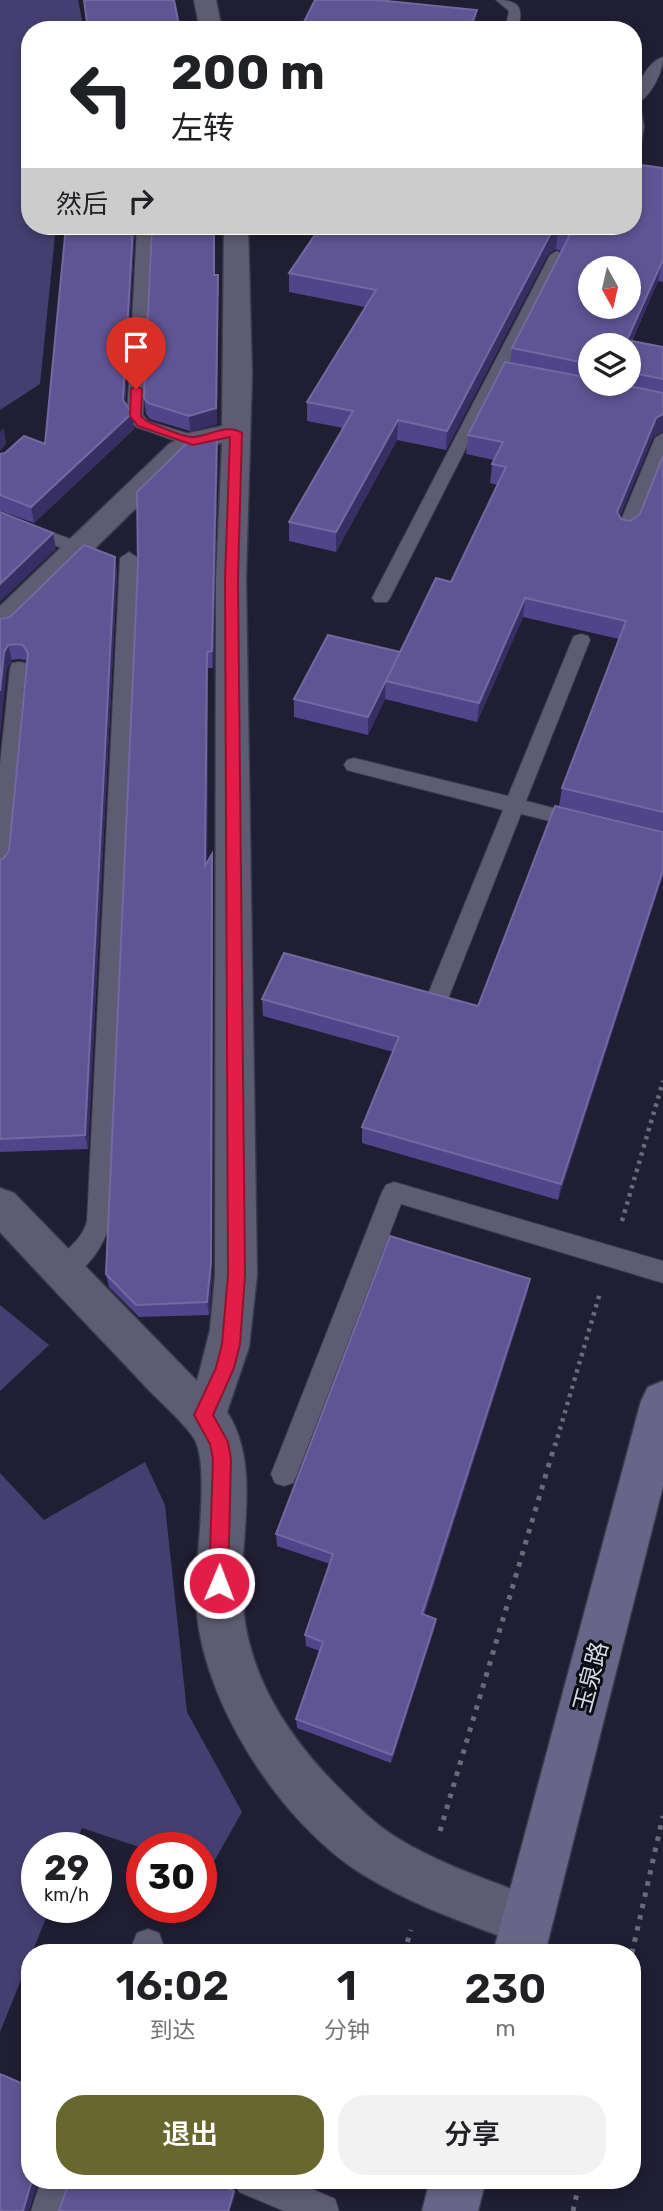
<!DOCTYPE html>
<html lang="zh">
<meta charset="utf-8">
<style>
body{margin:0;font-family:Rubik,"Noto Sans SC",sans-serif;background:#f2f2f2;color:#202124;height:100vh;display:flex;flex-direction:column;font-size:26px;white-space:nowrap}
*{box-sizing:border-box;margin:0}
p{font-size:23px;color:#757577}
.icon{flex:none;width:38px;height:38px;fill:none;stroke:currentColor;stroke-width:2;stroke-linecap:round;stroke-linejoin:round}
.map{position:relative;flex:1;overflow:hidden}
.panel{position:absolute;left:21px;top:1944px;width:620px;height:245px;display:flex;flex-direction:column;background:#fff;border-radius:28px;box-shadow:0 4px 10px #0003}
.panel>*{flex:none}
.guide{position:absolute;left:21px;top:21px;width:621px;height:214px;border-radius:28px;box-shadow:0 4px 10px #0003;background:#fff;color:#202124;overflow:hidden}
.needle{width:46px;rotate:172deg}
.tools{position:absolute;left:578px;top:256px;display:grid;gap:14px}
.tools a{display:grid;place-items:center;width:63px;height:63px;border-radius:50%;background:#fff;box-shadow:0 4px 10px #0003;font-size:35px}
.speed{position:absolute;left:21px;top:1832px;display:flex;gap:14px;font-size:35px;font-weight:700;text-align:center}
.speed>*{display:grid;place-content:center;width:91px;height:91px;border-radius:50%;background:#fff;box-shadow:0 4px 10px #0003;line-height:1}
.speed small{font-size:18px;font-weight:400}
.speed .limit{border:10px solid #d22;background:#fff;color:#111}
.pin{position:absolute;display:grid;place-items:center;width:60px;height:60px;color:#fff;margin:-72px -30px;border-radius:50% 50% 50% 0;rotate:-45deg;box-shadow:0 0 7px #0007}
.pin .icon{rotate:45deg}
.me{position:absolute;width:77px;margin:-38px;rotate:1deg;stroke-linejoin:round;filter:drop-shadow(0 0 5px #0008)}
.turn{display:flex;align-items:center;gap:24px;height:147px;padding:0 35px;font-size:32px}
.turn .icon{width:91px;height:91px;stroke-width:2.5}
.turn b{display:block;font-size:49px;line-height:60px}
.then{display:flex;align-items:center;height:66px;padding:0 35px;background:#0003;gap:14px;font-size:26px}
.eta{display:flex;justify-content:space-evenly;align-items:center;height:119px;text-align:center}
.eta b{font-size:42px;font-weight:600;line-height:49px}
.primary-button{display:flex;gap:14px;margin-top:auto;padding:14px 35px}
.primary-button a{flex:1;height:80px;border-radius:28px;background:#696730;color:#fff;font-size:28px;font-weight:600;line-height:80px;text-align:center}
.primary-button a+a{background:#f2f2f2;color:#202124}
.map>svg:first-child{display:block}
.green{fill:#443f70}
.lines{fill:none;stroke-linecap:round;stroke-linejoin:round}
.lane-casing{stroke:#3b3a4a;stroke-width:2}
.street-casing{stroke:#3b3a4a;stroke-width:3}
.secondary-casing{stroke:#3b3a4a;stroke-width:3}
.path-far1{stroke:#6b6a7b;stroke-width:4.5;stroke-dasharray:3.5 5;stroke-linecap:butt}
.path{stroke:#6b6a7b;stroke-width:5;stroke-dasharray:4.5 7;stroke-linecap:butt}
.lane{fill:#5d5c72;fill-rule:evenodd}
.street{fill:#5d5c72;fill-rule:evenodd}
.secondary{fill:#686688;fill-rule:evenodd}
.wall{fill:#50458b;fill-rule:evenodd}
.shaded-wall{fill:#372f63}
.building{fill:#5f5594;stroke:#7269a1;stroke-width:2;fill-rule:evenodd}
.route{fill:#e11d48;stroke:#92132f;stroke-width:2}
.labels{text-anchor:middle;stroke-width:6;stroke-linejoin:round;paint-order:stroke}
.near-street-label{font-size:24px;fill:#d7d7e4;stroke:#0a0a12}
</style>
<div class="map">
<svg width="663" height="2211" viewBox="0 0 663 2211">
<rect width="100%" height="100%" fill="#201e32"/>
<g class="green">
<polygon points="0,0 78,0 84,30 30,30 30,226 56,226 40,384 0,410"/>
<polygon points="0,1305 49,1345 0,1391"/>
<polygon points="145,1462 165,1505 187,1712 242,1812 208,1872 201,1869 201,1848 142,1848 82,1828 73,1848 37,1848 37,1908 50,1908 0,2032 0,1473 44,1520"/>
</g>
<g class="lines">
<defs>
<g id="lane">
<path d="M 496,0 C 519,0 525,7 517,30 L 505,30 L 509,11 Z"/>
<path d="M 663,57 C 663,72 650,100 634,104 C 634,88 647,62 663,57 Z"/>
<polygon points="634,105 641,109 644,126 641,146 634,150"/>
<polygon points="137,226 151,226 143,415 148,421 199,437 201,441 199,445 187,445 136,427 127,416"/>
<polygon points="557,251 564,255 390,598 387,602 375,602 372,598 550,255"/>
<polygon points="663,433 663,459 634,532 625,538 619,536 616,532 655,438"/>
<polygon points="0,513 84,544 87,548 84,552 72,552 0,524"/>
<path d="M 129,552 L 138,558 L 111,1221 C 104,1246 88,1271 63,1281 L 54,1278 L 51,1270 C 60,1251 81,1244 87,1221 L 120,558 Z"/>
<polygon points="581,634 588,636 590,640 526,801 589,817 592,822 589,827 582,829 521,814 450,994 447,1000 439,1003 431,1000 428,994 503,810 354,772 347,770 344,765 347,760 354,758 508,796 572,640 574,636"/>
<polygon points="19,662 26,663 28,668 10,866 7,871 0,874 0,764 10,668 12,663"/>
<polygon points="394,1182 663,1261 663,1283 401,1204 297,1474 293,1483 284,1486 275,1483 271,1474 382,1192 386,1185"/>
<polygon points="148,1929 159,1933 163,1944 160,1953 129,1953 137,1933"/>
<polygon points="41,2180 74,2180 63,2211 31,2211"/>
<polygon points="235,2180 291,2180 335,2199 339,2211 284,2211 239,2192"/>
</g>
<g id="street">
<polygon points="194,0 216,0 222,30 200,30"/>
<path d="M 224,226 L 248,226 L 252,374 L 246,579 L 257,1275 L 249,1347 L 227,1412 C 258,1459 243,1525 242,1578 C 240,1661 279,1726 335,1784 C 355,1804 375,1825 399,1839 C 445,1867 496,1882 545,1902 L 553,1920 L 545,1938 L 527,1946 C 471,1925 413,1906 362,1874 C 280,1823 198,1697 196,1598 C 195,1562 210,1469 195,1440 C 187,1425 158,1400 145,1386 C 97,1335 48,1284 0,1232 L 0,1188 L 14,1193 L 197,1381 L 210,1330 L 215,1275 L 216,579 L 222,443 L 207,446 L 189,456 L 11,631 L 0,634 L 0,606 L 169,444 L 189,433 L 222,426 Z"/>
</g>
<g id="secondary">
<polygon points="663,1381 663,1486 545,1953 493,1953 641,1401 648,1387"/>
<polygon points="430,2180 486,2180 478,2211 422,2211"/>
</g>
</defs>
<use href="#lane" class="lane-casing"/>
<use href="#street" class="street-casing"/>
<use href="#secondary" class="secondary-casing"/>
<g class="path-far1">
<polyline points="622,1221 663,1081"/>
<polyline points="555,1446 600,1293"/>
</g>
<g class="path">
<polyline points="440,1831 555,1444"/>
<polyline points="404,1953 411,1930"/>
<polyline points="632,1953 663,1816"/>
<polyline points="573,2211 580,2180"/>
</g>
<use href="#lane" class="lane"/>
<use href="#street" class="street"/>
<use href="#secondary" class="secondary"/>
</g>
<g class="wall">
<path d="M 663,168 L 663,282 L 658,281 L 632,341 L 663,347 L 663,431 L 653,437 L 620,516 L 621,519 L 630,521 L 640,514 L 663,456 L 663,831 L 559,806 L 562,788 L 619,639 L 523,617 L 477,722 L 385,699 L 368,735 L 294,717 L 294,699 L 400,652 L 451,582 L 498,485 L 490,483 L 492,464 L 494,460 L 466,454 L 468,435 L 510,363 L 512,348 L 561,251 L 556,249 L 548,254 L 446,450 L 397,440 L 336,552 L 289,541 L 289,522 L 343,428 L 307,421 L 307,402 L 365,307 L 289,292 L 289,273 ZM 590,345 L 628,345 L 628,383 L 590,383 Z"/>
<polygon points="66,226 135,226 125,403 132,413 134,429 34,523 1,511 0,511 0,454 45,444"/>
<polygon points="215,226 215,275 218,291 217,424 190,431 150,419 146,414 144,398"/>
<polygon points="217,431 218,447 213,668 208,668 207,863 213,870 212,1275 209,1315 139,1317 109,1287 106,1274 138,564"/>
<polygon points="117,572 88,1149 0,1152 0,860 4,858 9,851 26,660 19,659 12,660 7,668 10,617"/>
<polygon points="663,832 663,875 558,1200 362,1143 362,1127 393,1052 263,1016 262,999 478,1006"/>
<polygon points="530,1279 527,1294 424,1615 434,1630 391,1763 297,1728 296,1719 320,1651 306,1646 305,1635 330,1564 277,1546 276,1534"/>
</g>
<g class="shaded-wall">
<polygon points="477,10 475,30 469,30"/>
<polygon points="133,226 135,226 124,416 123,400"/>
<polygon points="214,226 215,226 215,291 214,275"/>
<polygon points="558,230 556,249 548,254 446,450 447,431 550,235"/>
<polygon points="662,262 658,281 628,349 627,340"/>
<polygon points="218,275 218,291 217,424 190,431 189,416"/>
<polygon points="132,413 134,429 34,523 31,507"/>
<polygon points="663,414 663,431 653,437 614,531 617,512 656,418"/>
<polygon points="398,420 397,440 336,552 336,532"/>
<polygon points="4,428 6,444 0,451 0,432"/>
<polygon points="217,431 218,447 213,668 212,651"/>
<polygon points="53,533 56,549 0,602 0,584"/>
<polygon points="115,557 117,572 88,1149 85,1135"/>
<polygon points="525,598 523,617 477,722 479,703"/>
<polygon points="8,645 12,660 7,668 0,739 0,691 4,652"/>
<polygon points="207,652 208,668 207,882 205,866"/>
<polygon points="386,681 385,699 368,735 368,717"/>
<polygon points="212,854 213,870 212,1275 209,1315 207,1302"/>
<polygon points="663,870 663,875 558,1200 561,1184"/>
<polygon points="530,1279 527,1294 420,1625 422,1614"/>
<polygon points="436,1619 434,1630 391,1763 392,1755"/>
<polygon points="32,2180 39,2180 29,2211 23,2211"/>
<polygon points="234,2191 236,2192 230,2211 228,2211"/>
</g>
<g class="building">
<polygon points="84,0 174,0 180,30 88,30"/>
<polygon points="315,0 377,0 477,10 469,30 300,30"/>
<path d="M 634,164 L 663,168 L 663,263 L 662,262 L 627,340 L 663,347 L 663,379 L 628,372 L 628,345 L 590,345 L 590,364 L 512,348 L 569,237 L 568,234 L 558,230 L 550,235 L 447,431 L 398,420 L 336,532 L 289,522 L 353,411 L 307,402 L 376,290 L 289,273 L 321,226 L 634,226 ZM 590,268 L 628,268 L 628,306 L 590,306 Z"/>
<polygon points="66,226 133,226 123,400 132,413 31,507 0,495 0,454 5,453 24,436 45,444"/>
<polygon points="152,226 214,226 214,275 218,275 216,408 189,416 148,403 144,398"/>
<polygon points="505,362 590,378 590,383 615,383 663,393 663,414 656,418 617,512 621,519 630,521 640,514 663,456 663,812 562,788 626,621 525,598 479,703 386,681 436,578 451,582 506,467 492,464 503,442 468,435"/>
<polygon points="217,431 212,651 207,652 205,866 212,854 211,1262 207,1302 136,1305 106,1274 138,564 137,492 189,441"/>
<polygon points="0,512 53,533 0,584"/>
<polygon points="84,545 115,557 85,1135 0,1139 0,860 4,858 9,851 28,653 23,645 16,644 8,645 4,652 0,691 0,619 10,617"/>
<polygon points="328,635 400,652 368,717 294,699"/>
<polygon points="555,806 663,832 663,870 561,1184 362,1127 399,1037 262,999 284,953 478,1006"/>
<polygon points="390,1236 530,1279 422,1614 436,1619 392,1755 296,1719 323,1642 305,1635 333,1554 276,1534"/>
<polygon points="164,1946 181,1953 161,1953"/>
<polygon points="0,2074 30,2087 30,2180 32,2180 23,2211 0,2211"/>
<polygon points="70,2180 225,2180 223,2186 234,2191 228,2211 59,2211"/>
</g>
<path class="route" d="M 136,386 L 142,389 L 141,416 L 146,421 C 157,425 183,438 194,437 C 209,436 228,423 242,433 L 238,579 L 245,1275 L 240,1344 L 234,1368 L 213,1415 L 228,1442 L 231,1459 L 228,1583 L 225,1590 L 219,1592 L 212,1590 L 209,1583 L 213,1459 L 210,1444 L 194,1415 L 216,1368 L 222,1344 L 228,1275 L 225,579 L 230,437 L 193,445 L 138,426 L 130,416 L 131,389 Z"/>
<g class="labels">
<g class="near-street-label">
<text transform="translate(591 1677) rotate(-75)" y="8">玉泉路</text>
</g>
</g>
</svg>
<div class="tools">
<a><svg class="needle" viewBox="-14 -14 28 28"><path d="M0-13l5 13h-10z" fill="#e53935"/><path d="M0 13l5-13h-10z" fill="#757577"/></svg></a>
<a><svg class="icon" aria-label="layers" viewBox="0 0 24 24"><path d="M12 4l9 5-9 5-9-5zM3 14l9 5 9-5"/></svg></a>
</div>
<div class="speed"><div>29<small>km/h</small></div><div class="limit">30</div></div>
<div class="pin" style="left:136px;top:389px;background:#d93025"><svg class="icon" aria-label="arrive" viewBox="0 0 24 24"><path d="M6 21V4h12l-3 4 3 4H6"/></svg></div>
<svg class="me" style="left:219px;top:1583px" viewBox="-20 -20 40 40"><circle r="17" fill="#e11d48" stroke="#fff" stroke-width="3"/><path d="M0-11L8 9 0 5-8 9z" fill="#fff"/></svg>
<div class="guide">
<div class="turn"><svg class="icon" aria-label="left" viewBox="0 0 24 24"><path d="M17 20v-9H6M10 6l-5 5 5 5"/></svg><div><b>200 m</b>左转</div></div>
<div class="then">然后<svg class="icon" aria-label="right" viewBox="0 0 24 24"><path d="M7 20v-9h11M14 6l5 5-5 5"/></svg></div>
</div>
<section class="panel">
<div class="eta">
<div><b>16:02</b><p>到达</p></div>
<div><b>1</b><p>分钟</p></div>
<div><b>230</b><p>m</p></div>
</div>
<div class="primary-button"><a>退出</a><a>分享</a></div>
</section>
</div>
